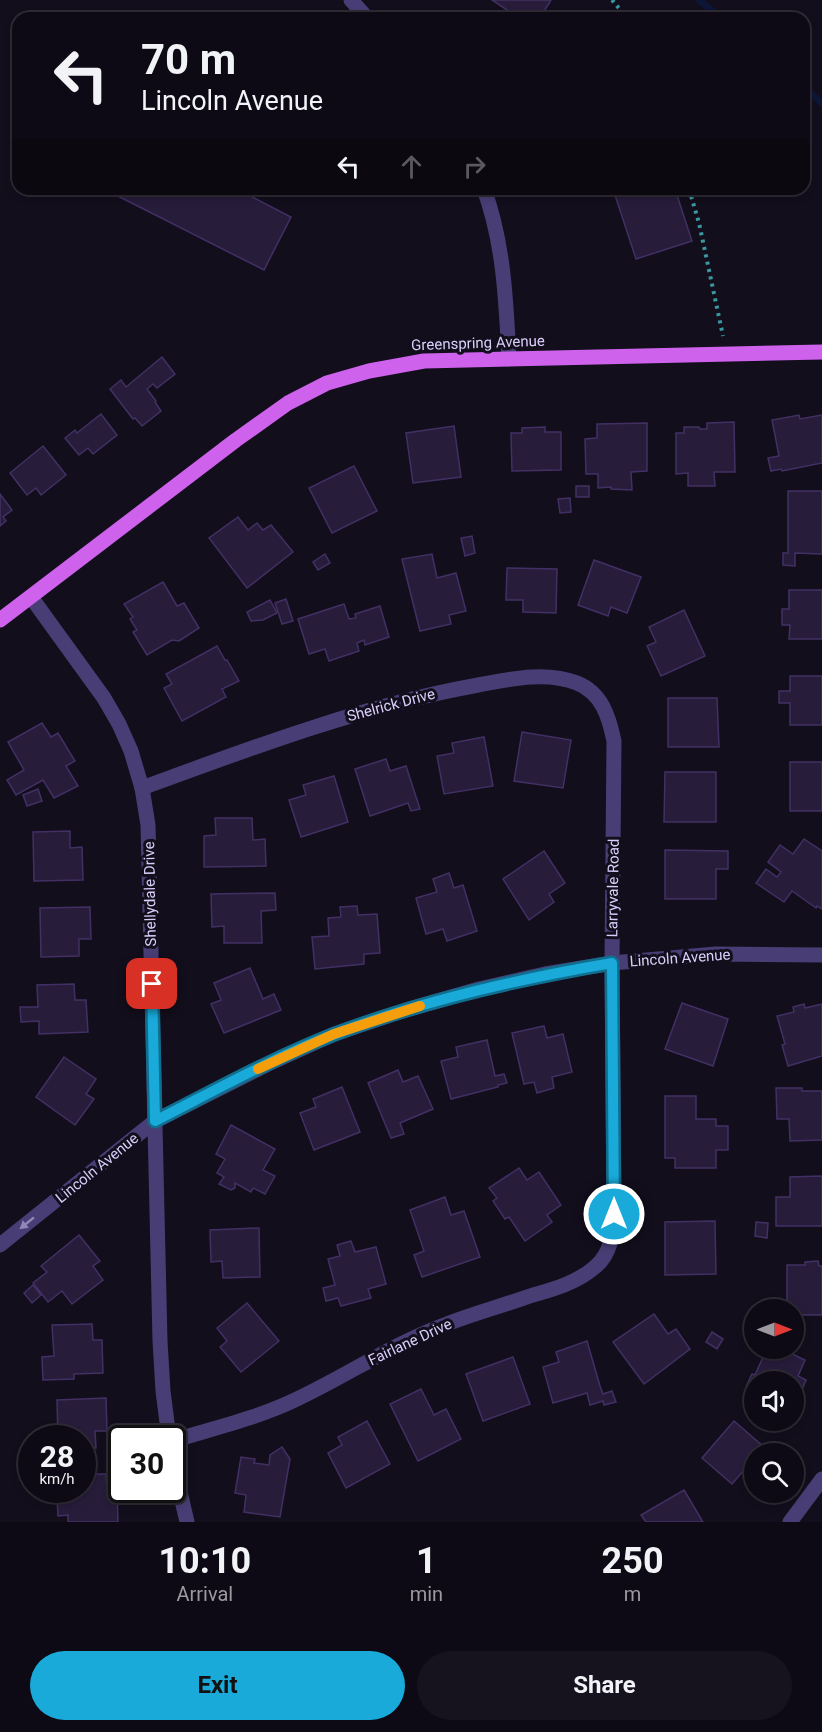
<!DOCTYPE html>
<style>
body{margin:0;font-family:Roboto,sans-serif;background:#17131e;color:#f1f3f6;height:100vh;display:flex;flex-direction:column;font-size:22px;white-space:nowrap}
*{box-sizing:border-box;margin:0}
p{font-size:20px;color:#9b9aa0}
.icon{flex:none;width:33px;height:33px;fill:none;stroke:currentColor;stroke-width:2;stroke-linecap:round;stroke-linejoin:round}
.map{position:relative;height:1522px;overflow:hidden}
.drawer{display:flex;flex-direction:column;background:#0e0a15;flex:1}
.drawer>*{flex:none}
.banner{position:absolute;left:12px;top:12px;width:798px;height:183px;border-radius:18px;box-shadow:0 3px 9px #0003,0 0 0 2px #2e2b34;background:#0e0a15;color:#f1f3f6;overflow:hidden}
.needle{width:39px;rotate:90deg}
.fabs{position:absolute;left:744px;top:1299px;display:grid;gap:12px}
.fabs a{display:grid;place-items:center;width:60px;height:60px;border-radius:50%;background:#0e0a15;box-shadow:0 3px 9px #0003,0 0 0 2px #2e2b34;font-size:30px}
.speed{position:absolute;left:18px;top:1425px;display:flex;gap:12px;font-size:30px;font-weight:700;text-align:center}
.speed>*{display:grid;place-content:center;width:78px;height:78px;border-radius:50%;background:#0e0a15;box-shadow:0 3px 9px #0003,0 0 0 2px #2e2b34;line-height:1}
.speed small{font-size:15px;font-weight:400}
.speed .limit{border:3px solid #111;border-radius:9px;background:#fff;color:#111}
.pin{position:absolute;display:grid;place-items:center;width:51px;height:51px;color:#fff;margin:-26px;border-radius:12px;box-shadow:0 3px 9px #0006}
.me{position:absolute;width:66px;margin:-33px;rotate:0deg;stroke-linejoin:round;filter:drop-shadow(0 0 4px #0008)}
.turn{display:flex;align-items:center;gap:21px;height:126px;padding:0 30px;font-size:27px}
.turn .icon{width:78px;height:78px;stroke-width:2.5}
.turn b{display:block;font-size:42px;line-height:51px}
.lanes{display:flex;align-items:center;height:57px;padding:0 30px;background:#0003;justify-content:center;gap:30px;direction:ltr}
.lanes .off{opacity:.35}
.eta{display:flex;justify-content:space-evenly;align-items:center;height:102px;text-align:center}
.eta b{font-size:36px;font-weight:700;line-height:42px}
.primary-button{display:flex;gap:12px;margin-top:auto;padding:12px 30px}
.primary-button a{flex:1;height:69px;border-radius:36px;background:#19aada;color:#111;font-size:24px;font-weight:700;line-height:69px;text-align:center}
.primary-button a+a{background:#17131e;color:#f1f3f6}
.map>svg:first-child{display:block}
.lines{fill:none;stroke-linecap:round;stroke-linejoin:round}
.stream{stroke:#0e1635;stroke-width:7}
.building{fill:#271c3a;stroke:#423064;stroke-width:1.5}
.path{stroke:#3a98a1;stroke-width:4;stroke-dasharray:3 4.5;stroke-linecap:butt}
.minor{stroke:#483e75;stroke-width:15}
.major{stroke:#ce62ed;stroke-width:15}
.oneway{fill:#9086b7}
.route-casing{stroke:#106e8e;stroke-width:15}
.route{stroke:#19aada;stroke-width:10}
.slow{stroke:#f59e0b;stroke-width:10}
.labels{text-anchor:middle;stroke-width:6;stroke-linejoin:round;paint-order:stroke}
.street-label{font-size:15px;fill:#d9cef9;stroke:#120e1c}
</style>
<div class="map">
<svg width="822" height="1522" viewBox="0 0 822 1522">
<rect width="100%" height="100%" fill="#120e1c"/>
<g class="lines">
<g class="stream">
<polyline points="699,0 721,18"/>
<polyline points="804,88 822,103"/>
</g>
</g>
<g class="building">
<polygon points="492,0 551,0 540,18 519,18"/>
<polygon points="104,189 237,189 291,217 264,270"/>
<polygon points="613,189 675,189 692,241 636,259"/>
<polygon points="162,357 175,374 157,388 153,384 147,389 156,401 155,402 161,411 142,426 135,418 133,419 110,389 121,380 126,387"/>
<polygon points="101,414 117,435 93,454 88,448 79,455 65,438 75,430 77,433"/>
<polygon points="799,415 800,419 822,415 822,463 782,471 781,469 771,471 768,458 779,456 772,420"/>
<polygon points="734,422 735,472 714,472 715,486 688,486 688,473 676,474 676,433 684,433 684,427 699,427 700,429 707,429 707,423"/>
<polygon points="647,423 647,471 631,472 632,490 611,489 611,487 598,488 598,474 586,474 585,439 597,438 597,424"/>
<polygon points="454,426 461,477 413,483 406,433"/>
<polygon points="545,427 545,432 561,432 561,470 512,471 511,433 522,433 522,428"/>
<polygon points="43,446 66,475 41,495 36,488 27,495 10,473"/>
<polygon points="354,466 377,511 332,533 309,488"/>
<rect x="576" y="486" width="13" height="11"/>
<polygon points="788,491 822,491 822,554 795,553 795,566 783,565 783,553 788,553"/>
<polygon points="0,494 12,510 3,517 6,521 0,526"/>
<polygon points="570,498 571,512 560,513 558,499"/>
<polygon points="238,517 248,530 257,523 263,530 271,525 293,552 247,588 209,538"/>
<polygon points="472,536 475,553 465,556 461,538"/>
<polygon points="325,554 330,563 318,570 313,562"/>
<polygon points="432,554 437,578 456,573 466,611 449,615 451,624 420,631 402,559"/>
<polygon points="594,560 641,577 627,613 611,607 608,616 578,605"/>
<polygon points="507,568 557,569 556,613 523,612 523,600 506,600"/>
<polygon points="163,582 177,606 184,603 199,628 179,641 172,640 147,655 133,632 137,630 130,619 133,617 124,604"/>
<polygon points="789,590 822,590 822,639 789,639 790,625 782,625 782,609 789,609"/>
<polygon points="286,599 293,621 282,624 275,603"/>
<polygon points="270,600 277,613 263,620 251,621 247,612"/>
<polygon points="344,604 349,619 356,618 355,614 380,606 389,637 365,645 364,640 357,643 359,651 329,661 325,649 309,654 298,619"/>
<polygon points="684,610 705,656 661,676 647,646 656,642 649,627"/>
<polygon points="217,646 225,660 227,660 239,681 222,689 226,697 182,721 164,688 172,684 166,674"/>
<polygon points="790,676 822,676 822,725 790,725 790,703 779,703 779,691 790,691"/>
<polygon points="668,698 717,698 719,747 668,747"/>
<polygon points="42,723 51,737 58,733 75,761 66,766 78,786 54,798 43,780 16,795 7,780 24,770 8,742"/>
<polygon points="522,732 571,740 563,788 514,781"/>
<polygon points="484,737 493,786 444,794 437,756 454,753 452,743"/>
<polygon points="386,759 390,771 406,766 420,809 411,811 408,803 370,816 355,769"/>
<rect x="790" y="762" width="32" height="49"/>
<polygon points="665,772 716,772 716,822 664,822"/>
<polygon points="334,776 348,822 301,837 289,800 306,795 303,785"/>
<polygon points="38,789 42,801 27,806 23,795"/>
<polygon points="215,818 252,818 253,840 265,839 266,866 204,867 204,836 216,835"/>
<polygon points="70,831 70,848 82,847 83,880 34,881 33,832"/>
<polygon points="804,839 822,851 822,909 817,906 816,908 792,891 784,902 756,883 766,869 777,877 781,872 768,862 780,845 793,854"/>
<polygon points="665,850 728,851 728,869 716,869 716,899 665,899"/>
<polygon points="544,851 565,883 549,894 554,902 529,920 503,879"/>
<polygon points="449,873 454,888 463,885 477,931 447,941 443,929 426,934 416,898 437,892 433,879"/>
<polygon points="275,893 276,910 261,911 262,943 224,943 224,926 212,927 211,894"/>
<polygon points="357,906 358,915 377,914 380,953 364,954 364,964 315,969 312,937 329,936 328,918 341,917 340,907"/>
<polygon points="90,907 91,939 79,939 79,956 41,957 40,908"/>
<polygon points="250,968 263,999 274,994 281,1010 224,1033 211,1004 221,1000 214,983"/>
<polygon points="74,984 75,1000 86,1000 88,1032 39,1034 39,1021 21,1022 20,1007 38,1007 37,985"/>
<polygon points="682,1003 728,1019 713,1066 665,1049"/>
<polygon points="804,1004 805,1008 822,1004 822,1056 788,1066 782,1045 785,1044 777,1016 794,1012 793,1007"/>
<polygon points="544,1026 547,1038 563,1034 572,1072 552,1077 554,1088 537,1093 534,1082 524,1084 512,1033"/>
<polygon points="487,1040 495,1076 504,1074 507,1083 498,1085 498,1087 451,1099 441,1061 458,1057 456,1047"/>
<polygon points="64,1057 96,1079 86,1094 94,1099 75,1125 36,1097"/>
<polygon points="398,1070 403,1082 418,1076 433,1109 400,1123 404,1134 391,1138 368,1083"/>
<polygon points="342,1087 360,1132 314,1150 300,1113 316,1107 313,1099"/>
<polygon points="776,1088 802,1088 802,1091 822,1091 822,1140 790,1141 789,1119 777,1119"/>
<polygon points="665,1096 696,1096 696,1119 716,1119 716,1126 728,1126 728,1150 716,1150 716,1168 675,1168 675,1158 665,1158"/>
<polygon points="231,1125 275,1149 263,1170 275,1176 265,1194 253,1188 251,1192 235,1183 235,1188 231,1190 219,1184 224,1177 217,1173 225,1159 216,1154"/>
<polygon points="519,1168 527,1180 539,1172 561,1205 547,1215 552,1222 525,1241 509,1217 505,1219 493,1201 497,1198 489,1188"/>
<polygon points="822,1176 822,1226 776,1226 776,1197 790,1197 790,1177"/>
<polygon points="445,1197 451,1215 464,1211 480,1257 422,1277 414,1255 424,1251 410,1210"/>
<polygon points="715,1221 716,1274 665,1275 665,1222"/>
<polygon points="756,1222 768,1223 767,1238 755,1236"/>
<polygon points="259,1228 260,1277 223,1278 222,1261 211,1262 210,1230"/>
<polygon points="79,1235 100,1261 93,1266 103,1280 72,1304 62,1291 48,1302 33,1283 47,1272 41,1266"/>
<polygon points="351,1241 355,1252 376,1247 386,1284 368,1289 371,1298 341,1306 338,1298 326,1301 323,1288 335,1285 328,1259 340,1256 337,1245"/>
<polygon points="818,1261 819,1266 822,1266 822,1315 794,1315 794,1310 787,1310 787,1265 805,1265 805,1262"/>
<polygon points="33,1285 41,1295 32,1303 24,1293"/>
<polygon points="247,1303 279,1341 241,1372 220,1347 227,1341 217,1328"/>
<polygon points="654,1314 668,1334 676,1329 690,1349 644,1384 613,1342"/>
<polygon points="92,1324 93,1340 102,1340 103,1373 74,1374 74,1379 43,1380 42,1357 54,1356 52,1325"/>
<polygon points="712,1332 723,1339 717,1349 706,1342"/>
<polygon points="587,1341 600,1386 603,1394 612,1391 616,1402 604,1405 603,1401 590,1405 587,1393 553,1403 543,1367 559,1362 556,1352"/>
<polygon points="767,1348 780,1348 805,1360 798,1376 806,1380 794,1408 794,1382 754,1382 754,1391 746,1387 752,1374 755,1375"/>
<polygon points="513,1357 530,1404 483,1421 466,1374"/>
<polygon points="421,1389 434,1415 446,1409 461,1439 418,1461 390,1404"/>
<polygon points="106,1398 107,1431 95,1431 96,1448 82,1448 82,1438 58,1438 57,1400"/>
<polygon points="367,1421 390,1464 346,1488 328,1453 342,1445 338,1437"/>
<polygon points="734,1421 772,1454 754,1454 754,1473 751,1478 743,1471 732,1484 702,1458"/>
<polygon points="282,1447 290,1459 280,1517 244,1512 246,1495 235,1493 241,1457 255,1459 254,1463 269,1465 270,1455"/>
<polygon points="82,1474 106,1474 107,1491 117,1491 118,1522 68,1522 68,1515 58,1516 57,1498 67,1498 67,1490 82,1490"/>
<polygon points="684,1490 703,1522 646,1522 641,1515"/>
</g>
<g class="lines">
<g class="path">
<polyline points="612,0 627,18"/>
<polyline points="618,18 625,15"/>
<polyline points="689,189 699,223 723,336"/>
</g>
<g class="minor">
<polyline points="351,0 367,18"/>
<path d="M 484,189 C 504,244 506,301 509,359"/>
<polyline points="31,597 104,698 119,724 131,751 142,788 148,825 160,1341 163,1391 169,1438"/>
<path d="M 142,788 C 251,748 359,707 473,686 C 506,680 544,670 577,683 C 602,693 609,717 614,741 L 612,963 L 614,1214 C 613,1234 611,1254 595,1267 C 578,1282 555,1289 533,1295 C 505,1305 475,1313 447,1324 C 394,1343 348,1375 297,1399 C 258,1418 214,1428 172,1441"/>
<polyline points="0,1245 155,1121 266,1065 334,1034 406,1010 479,989 545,974 612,963 716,954 822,955"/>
<polyline points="172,1457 187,1522"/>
<polyline points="790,1522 822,1479"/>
</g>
<polyline class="major" points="0,620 236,440 288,403 327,383 369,371 424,361 822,352"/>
</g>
<defs><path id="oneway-solid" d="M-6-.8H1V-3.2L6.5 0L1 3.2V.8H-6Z" transform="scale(1.5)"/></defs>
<use class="oneway" href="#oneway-solid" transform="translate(27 1223) rotate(141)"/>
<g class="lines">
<defs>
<path id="route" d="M 152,984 L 155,1121 C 214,1091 273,1058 335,1034 C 425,1000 518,979 612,963 L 614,1214"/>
</defs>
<use href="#route" class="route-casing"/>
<use href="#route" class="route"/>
<polyline class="slow" points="258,1069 334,1034 420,1006"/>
</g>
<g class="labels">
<g class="street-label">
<text transform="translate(478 343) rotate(-2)" y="5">Greenspring Avenue</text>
<text transform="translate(391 705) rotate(-15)" y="5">Shelrick Drive</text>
<text transform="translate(613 888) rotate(-89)" y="5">Larryvale Road</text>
<text transform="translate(150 894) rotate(-91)" y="5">Shellydale Drive</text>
<text transform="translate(680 958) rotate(-4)" y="5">Lincoln Avenue</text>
<text transform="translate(97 1168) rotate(-39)" y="5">Lincoln Avenue</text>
<text transform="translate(410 1342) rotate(-25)" y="5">Fairlane Drive</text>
</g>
</g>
</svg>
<div class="fabs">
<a><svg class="needle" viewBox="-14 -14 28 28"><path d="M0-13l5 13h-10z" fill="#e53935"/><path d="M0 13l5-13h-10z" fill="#9b9aa0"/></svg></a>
<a><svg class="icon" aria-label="sound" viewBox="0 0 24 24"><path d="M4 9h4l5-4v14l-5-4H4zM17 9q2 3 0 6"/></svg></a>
<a><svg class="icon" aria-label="search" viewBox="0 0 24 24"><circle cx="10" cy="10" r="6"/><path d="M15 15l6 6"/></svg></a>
</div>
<div class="speed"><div>28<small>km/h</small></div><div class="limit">30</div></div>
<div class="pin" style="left:152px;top:984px;background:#d93025"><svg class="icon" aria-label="arrive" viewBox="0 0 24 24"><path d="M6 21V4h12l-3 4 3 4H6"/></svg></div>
<svg class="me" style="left:614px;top:1214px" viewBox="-20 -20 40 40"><circle r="17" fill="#19aada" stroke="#fff" stroke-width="3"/><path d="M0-11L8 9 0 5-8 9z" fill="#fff"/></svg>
<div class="banner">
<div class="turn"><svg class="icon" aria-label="left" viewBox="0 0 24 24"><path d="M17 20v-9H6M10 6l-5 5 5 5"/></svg><div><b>70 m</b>Lincoln Avenue</div></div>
<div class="lanes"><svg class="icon" aria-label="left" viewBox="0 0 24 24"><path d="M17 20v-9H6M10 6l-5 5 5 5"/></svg><svg class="icon off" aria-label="ahead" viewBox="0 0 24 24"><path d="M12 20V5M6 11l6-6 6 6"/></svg><svg class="icon off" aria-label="right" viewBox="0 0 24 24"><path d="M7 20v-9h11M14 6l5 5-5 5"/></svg></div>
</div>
</div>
<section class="drawer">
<div class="eta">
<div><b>10:10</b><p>Arrival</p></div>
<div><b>1</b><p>min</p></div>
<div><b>250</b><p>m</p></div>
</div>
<div class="primary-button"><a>Exit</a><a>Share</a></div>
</section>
